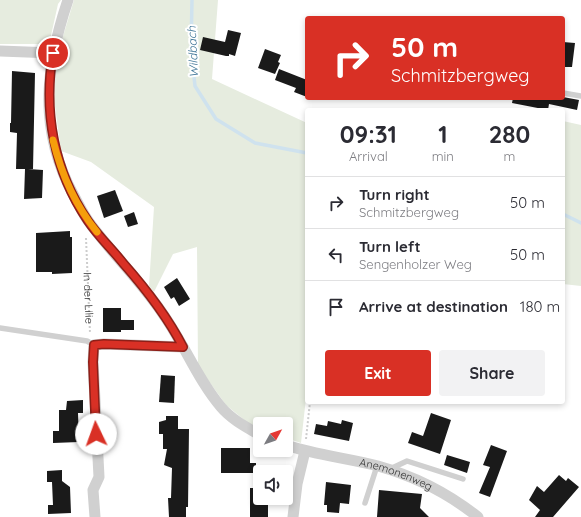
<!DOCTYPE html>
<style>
body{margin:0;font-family:Quicksand,sans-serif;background:#f2f2f3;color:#2b2b33;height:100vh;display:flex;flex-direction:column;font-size:15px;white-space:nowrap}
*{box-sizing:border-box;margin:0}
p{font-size:13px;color:#7c7c81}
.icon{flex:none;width:22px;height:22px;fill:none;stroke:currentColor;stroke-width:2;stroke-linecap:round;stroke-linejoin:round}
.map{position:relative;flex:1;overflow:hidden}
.side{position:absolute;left:305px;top:108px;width:260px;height:296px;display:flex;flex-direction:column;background:#fff;border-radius:4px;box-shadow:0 2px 6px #0003}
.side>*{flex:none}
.banner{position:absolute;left:305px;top:16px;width:260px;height:84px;border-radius:4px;box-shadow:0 2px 6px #0003;background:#d93025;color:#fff;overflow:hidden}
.needle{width:26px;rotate:50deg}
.buttons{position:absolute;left:253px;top:417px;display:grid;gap:8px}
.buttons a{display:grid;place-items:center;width:40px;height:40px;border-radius:4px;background:#fff;box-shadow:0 2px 6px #0003;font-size:20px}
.pin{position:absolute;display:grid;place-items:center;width:34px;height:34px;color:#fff;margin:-17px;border:2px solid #fff;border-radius:50%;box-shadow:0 1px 4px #0007}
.me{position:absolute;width:44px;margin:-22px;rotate:357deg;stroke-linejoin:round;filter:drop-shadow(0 0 3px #0008)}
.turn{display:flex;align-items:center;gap:14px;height:84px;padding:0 20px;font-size:18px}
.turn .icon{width:52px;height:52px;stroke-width:2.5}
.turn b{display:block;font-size:28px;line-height:34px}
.eta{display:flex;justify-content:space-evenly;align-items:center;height:68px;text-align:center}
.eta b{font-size:24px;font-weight:700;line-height:28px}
.cta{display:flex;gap:8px;margin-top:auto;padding:8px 20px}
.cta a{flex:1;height:46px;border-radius:4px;background:#d93025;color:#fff;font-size:16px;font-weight:700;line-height:46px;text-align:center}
.cta a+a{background:#f2f2f3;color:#2b2b33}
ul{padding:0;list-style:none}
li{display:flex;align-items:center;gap:12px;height:52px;padding:0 20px;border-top:1px solid #e1e1e2}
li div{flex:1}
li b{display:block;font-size:15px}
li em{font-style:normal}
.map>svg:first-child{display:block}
.green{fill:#e6ecdf}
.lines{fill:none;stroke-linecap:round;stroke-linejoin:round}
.stream{stroke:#cfe2ee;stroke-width:3.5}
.building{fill:#1a1a1a}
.path{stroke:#cdcdcd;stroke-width:2;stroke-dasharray:2 2;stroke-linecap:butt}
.lane{stroke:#d0d0d0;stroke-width:5.5}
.street{stroke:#d0d0d0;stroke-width:11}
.route-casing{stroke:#8d1f18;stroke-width:10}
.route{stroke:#d93025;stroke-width:7}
.slow{stroke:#f59e0b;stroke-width:7}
.labels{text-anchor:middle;stroke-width:4;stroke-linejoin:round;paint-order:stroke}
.street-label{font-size:11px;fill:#333;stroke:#fff}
.water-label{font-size:12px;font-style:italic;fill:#3f7597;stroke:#fff}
</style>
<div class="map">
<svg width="581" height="517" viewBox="0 0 581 517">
<rect width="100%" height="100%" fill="#fff"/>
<g class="green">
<polygon points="0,0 61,0 58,4 50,40 45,44 0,44"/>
<polygon points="74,0 218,0 212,79 307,123 307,389 301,443 286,438 286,424 260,424 260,428 248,423 226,405 198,366 197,247 173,254 154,292 149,286 154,207 91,162 61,151 54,99 57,56"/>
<polygon points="563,121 581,125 581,286 563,284"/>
</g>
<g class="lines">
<g class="stream">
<polyline points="192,0 191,50 195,86 216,119 255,143 307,153"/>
<polyline points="563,214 581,223"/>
</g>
</g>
<g class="building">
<polygon points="228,30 241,33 235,56 229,54 229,56 226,56 200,50 203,37 225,42"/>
<polygon points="563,42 575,43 572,67 563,67"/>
<polygon points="265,49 281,55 278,62 280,63 275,74 258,68"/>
<polygon points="279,69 307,80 307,97 294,92 296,88 275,80"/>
<polygon points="12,71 35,73 33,169 28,169 43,170 42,198 24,199 25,169 16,169 17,133 10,132 10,123 11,123"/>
<polygon points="563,97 579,100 577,110 549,104 548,110 512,103 513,98"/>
<polygon points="115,190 123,211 104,218 97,196"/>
<polygon points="134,212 138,224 128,227 124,216"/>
<polygon points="70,231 70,237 72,237 72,273 52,274 52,272 36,272 36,233"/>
<polygon points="177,278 190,299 179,306 174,297 171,299 164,287"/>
<polygon points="103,308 121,308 121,320 134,320 134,330 121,330 121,332 103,332"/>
<polygon points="161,375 175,376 174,403 159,402"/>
<polygon points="83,400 83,413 78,413 79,442 53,443 53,431 59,431 59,410 66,410 67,401"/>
<polygon points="431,413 451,420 440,454 408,443 412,432 423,436"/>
<polygon points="166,416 178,416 178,429 189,429 188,507 186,507 186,517 169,517 168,498 171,498 172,468 164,465 167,449 163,449 163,434 159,434 159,422 166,420"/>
<polygon points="342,420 353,423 349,441 314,434 316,424 327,426 328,421 341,424"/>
<polygon points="491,445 507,451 490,497 479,493 490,467 483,465"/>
<polygon points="221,448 250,448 250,463 256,463 256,473 221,473"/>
<polygon points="447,455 470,462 467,473 444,465"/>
<polygon points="62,470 62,481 70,487 71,513 48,514 48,505 53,505 52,482 47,482 47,471"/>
<polygon points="559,475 566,481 568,478 579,487 553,517 535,517 540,510 529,500 537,486 544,492"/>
<polygon points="326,482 351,485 349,504 340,503 339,513 327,512 327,505 324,505"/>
<polygon points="250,488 260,488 260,498 268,498 268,517 250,517"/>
<polygon points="379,490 422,494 420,508 429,517 377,517"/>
</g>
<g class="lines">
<g class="path">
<path id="s1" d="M 86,238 L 90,333"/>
<polyline points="306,439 310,402"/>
</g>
<g class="lane">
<polyline points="563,93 581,96"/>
<polyline points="0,328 87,341 94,345"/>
<polyline points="390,469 407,461 463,479"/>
<polyline points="365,503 377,466"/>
</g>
<g class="street">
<path d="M 68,0 C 45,68 38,130 74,196 C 79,205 83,214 89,222 C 113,255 143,283 165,317 C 185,346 198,380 221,407 C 231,419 246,427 260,435"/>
<polyline points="0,51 53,53"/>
<path id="s2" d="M 286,445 C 316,455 347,458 378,466 C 414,476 449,494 478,517"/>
<polyline points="95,517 93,490 99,477 93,362 94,345 104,344 183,347"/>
<polyline points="293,517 297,484 305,451"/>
</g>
</g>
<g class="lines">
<defs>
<path id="route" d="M 53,53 C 43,112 54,171 88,221 C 98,236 112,249 123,263 C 146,289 167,316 183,347 L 104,344 L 94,345 L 93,362 L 96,434"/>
</defs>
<use href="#route" class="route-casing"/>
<use href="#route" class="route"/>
<path class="slow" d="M 53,140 C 61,173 75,205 97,232"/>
</g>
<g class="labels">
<g class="street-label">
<text dy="4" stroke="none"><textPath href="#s1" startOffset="60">In der Lilie</textPath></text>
<text dy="4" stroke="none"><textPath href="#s2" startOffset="114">Anemonenweg</textPath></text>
</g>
<g class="water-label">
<text transform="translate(193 52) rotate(-93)" y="4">Wildbach</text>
</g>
</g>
</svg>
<div class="buttons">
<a><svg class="needle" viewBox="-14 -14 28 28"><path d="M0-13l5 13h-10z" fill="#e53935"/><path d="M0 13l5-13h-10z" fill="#7c7c81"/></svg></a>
<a><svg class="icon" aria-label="sound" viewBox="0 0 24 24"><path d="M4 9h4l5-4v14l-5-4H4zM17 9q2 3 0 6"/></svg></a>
</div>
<div class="pin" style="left:53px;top:53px;background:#d93025"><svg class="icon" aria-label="arrive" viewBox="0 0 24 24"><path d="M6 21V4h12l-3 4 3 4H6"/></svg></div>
<svg class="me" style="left:96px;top:434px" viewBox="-20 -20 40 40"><circle r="19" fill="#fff"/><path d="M0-13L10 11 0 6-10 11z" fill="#d93025"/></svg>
<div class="banner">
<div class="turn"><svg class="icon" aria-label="right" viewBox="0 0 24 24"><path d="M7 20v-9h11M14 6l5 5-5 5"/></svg><div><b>50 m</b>Schmitzbergweg</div></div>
</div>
<section class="side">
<div class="eta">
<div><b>09:31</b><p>Arrival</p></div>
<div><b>1</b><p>min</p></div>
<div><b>280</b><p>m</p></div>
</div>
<ul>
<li><svg class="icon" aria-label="right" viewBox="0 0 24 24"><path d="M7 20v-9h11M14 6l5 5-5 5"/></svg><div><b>Turn right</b><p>Schmitzbergweg</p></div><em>50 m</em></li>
<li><svg class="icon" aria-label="left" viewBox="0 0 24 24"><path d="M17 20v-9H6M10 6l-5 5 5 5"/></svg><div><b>Turn left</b><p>Sengenholzer Weg</p></div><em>50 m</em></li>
<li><svg class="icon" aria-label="arrive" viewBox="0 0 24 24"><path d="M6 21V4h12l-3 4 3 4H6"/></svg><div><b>Arrive at destination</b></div><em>180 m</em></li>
</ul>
<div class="cta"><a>Exit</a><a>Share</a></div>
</section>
</div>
